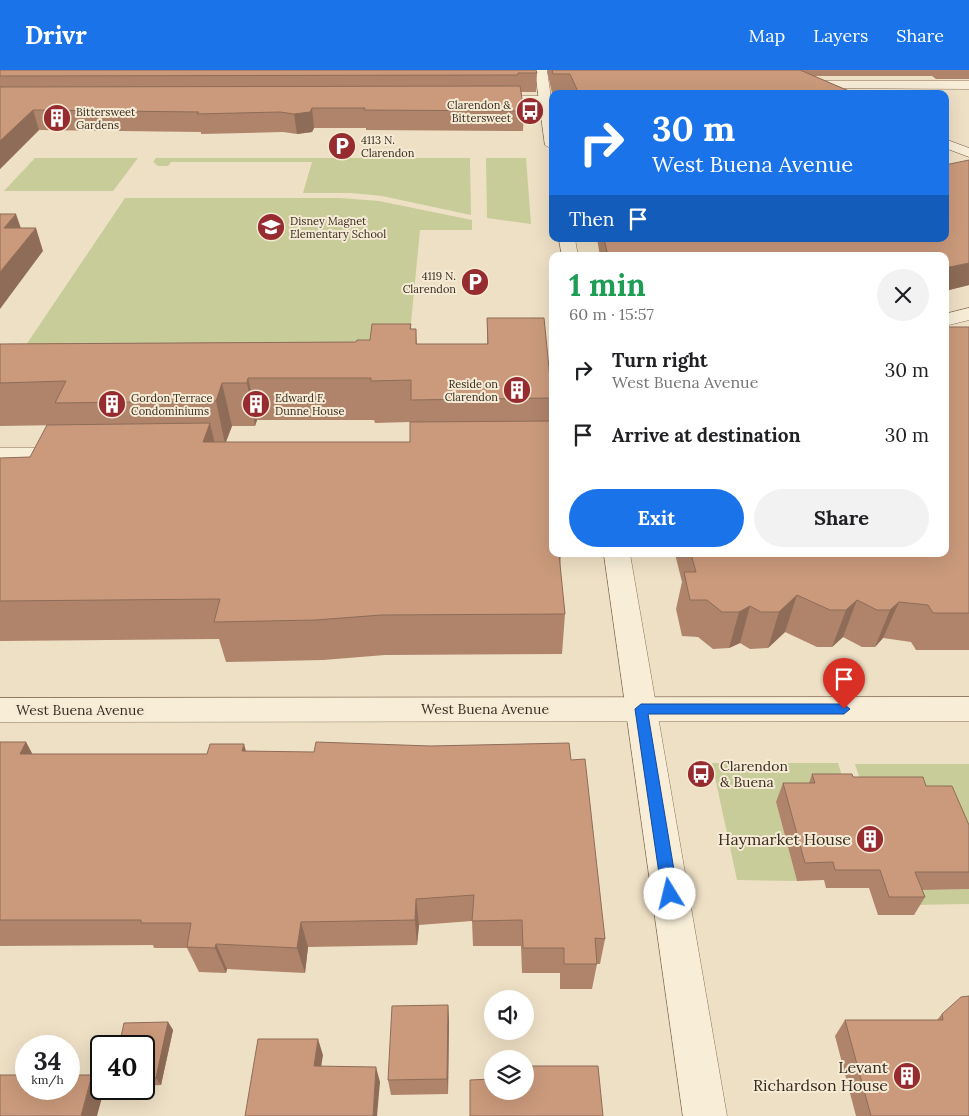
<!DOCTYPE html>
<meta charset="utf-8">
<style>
body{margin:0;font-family:Lora,serif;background:#f2f2f2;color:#202124;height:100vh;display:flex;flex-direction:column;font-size:19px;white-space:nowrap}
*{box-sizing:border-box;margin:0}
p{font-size:16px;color:#757577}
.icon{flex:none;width:28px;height:28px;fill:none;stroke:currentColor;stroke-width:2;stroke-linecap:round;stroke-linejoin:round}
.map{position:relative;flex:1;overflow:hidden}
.drawer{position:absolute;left:549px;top:182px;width:400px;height:305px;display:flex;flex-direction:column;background:#fff;border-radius:10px;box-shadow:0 5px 20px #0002}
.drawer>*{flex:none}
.guide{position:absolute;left:549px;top:20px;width:400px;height:152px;border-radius:10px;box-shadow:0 5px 20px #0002;background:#1a73e8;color:#fff;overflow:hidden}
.controls{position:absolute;left:484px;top:920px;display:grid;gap:10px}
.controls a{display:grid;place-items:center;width:50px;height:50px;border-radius:50%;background:#fff;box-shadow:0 5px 20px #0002;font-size:25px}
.speed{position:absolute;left:15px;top:965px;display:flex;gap:10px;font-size:25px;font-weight:700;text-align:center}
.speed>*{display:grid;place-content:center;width:65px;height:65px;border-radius:50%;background:#fff;box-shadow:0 5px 20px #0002;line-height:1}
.speed small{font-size:12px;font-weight:400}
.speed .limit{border:2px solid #111;border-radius:8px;background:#fff;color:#111}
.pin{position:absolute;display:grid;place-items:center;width:42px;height:42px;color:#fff;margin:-51px -21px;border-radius:50% 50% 50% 0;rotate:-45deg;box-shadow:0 0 5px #0007}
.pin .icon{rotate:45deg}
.me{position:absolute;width:55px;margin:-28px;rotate:351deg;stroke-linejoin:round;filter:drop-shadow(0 0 4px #0008)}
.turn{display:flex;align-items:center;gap:18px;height:105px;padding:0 20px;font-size:22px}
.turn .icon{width:65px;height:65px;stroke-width:2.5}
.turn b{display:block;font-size:35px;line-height:42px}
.then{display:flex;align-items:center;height:48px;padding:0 20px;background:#0003;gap:10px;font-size:19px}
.round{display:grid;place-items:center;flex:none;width:52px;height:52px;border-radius:26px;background:#f2f2f2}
.summary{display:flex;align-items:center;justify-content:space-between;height:85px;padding:0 20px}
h1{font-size:30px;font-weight:800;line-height:38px;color:#1e9e55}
.button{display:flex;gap:10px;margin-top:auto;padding:10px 20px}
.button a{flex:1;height:58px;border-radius:30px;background:#1a73e8;color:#fff;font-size:20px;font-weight:800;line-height:58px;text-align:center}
.button a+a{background:#f2f2f2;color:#202124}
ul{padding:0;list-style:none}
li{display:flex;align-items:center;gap:15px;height:65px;padding:0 20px}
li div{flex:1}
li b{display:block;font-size:19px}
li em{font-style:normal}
header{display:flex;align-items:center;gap:30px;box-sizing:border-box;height:70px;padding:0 25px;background:#1a73e8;color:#fff}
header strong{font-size:24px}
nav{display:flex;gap:28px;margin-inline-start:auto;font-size:18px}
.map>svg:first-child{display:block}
.green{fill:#c7cc99}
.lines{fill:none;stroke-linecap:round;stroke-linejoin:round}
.minor-casing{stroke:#88725b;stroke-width:1}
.tertiary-casing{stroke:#88725b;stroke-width:1}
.secondary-casing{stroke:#6a533e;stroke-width:1}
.minor{fill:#f8eed8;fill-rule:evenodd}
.tertiary{fill:#f8eed8;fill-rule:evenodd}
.secondary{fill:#f8eed8;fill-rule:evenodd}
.wall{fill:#af846b;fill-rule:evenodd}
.shaded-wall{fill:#8e6c57}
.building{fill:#cb9a7c;stroke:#8e6c57}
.route{fill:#1a73e8;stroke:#114b97}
.labels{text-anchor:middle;stroke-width:4;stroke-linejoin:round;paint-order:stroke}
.far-poi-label{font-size:11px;fill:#392b1f;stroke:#f5ebd5;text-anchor:start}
.street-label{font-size:14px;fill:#392b1f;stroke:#f5ebd5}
.poi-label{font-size:14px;fill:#392b1f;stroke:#f5ebd5;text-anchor:start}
.near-poi-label{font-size:16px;fill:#392b1f;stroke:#f5ebd5;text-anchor:end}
</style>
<header>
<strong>Drivr</strong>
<nav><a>Map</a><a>Layers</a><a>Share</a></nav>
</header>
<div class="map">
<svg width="969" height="1046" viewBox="0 0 969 1046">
<rect width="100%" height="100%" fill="#eee0c5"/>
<g class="green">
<polygon points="35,88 138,88 113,121 4,121"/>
<polygon points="156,88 470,88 471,145 382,126 351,123 303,123 312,92 171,92 168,96 158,96 153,92"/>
<polygon points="486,88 526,88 531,154 487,148"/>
<polygon points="125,128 340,128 379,131 472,150 472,160 420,160 410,263 393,272 26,275"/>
<polygon points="712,693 838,693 846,718 776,732 797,811 737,810"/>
<polygon points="855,694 969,694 969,802 863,719"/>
<polygon points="969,819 969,834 910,835 904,820"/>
</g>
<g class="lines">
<defs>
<g id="minor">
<polygon points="814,11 969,11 969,19 810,18 808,15"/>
<polygon points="484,26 545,26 551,30 545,34 480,33 478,30 480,27"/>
<polygon points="969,238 969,250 945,256 945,244"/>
<polygon points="0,378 68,378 76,380 80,385 76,390 68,392 0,392"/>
<polygon points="969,627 969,651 0,652 0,628"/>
</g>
<g id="tertiary">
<polygon points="535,0 547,0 552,35 552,79 545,75"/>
<polygon points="559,169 575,169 578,186 562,186"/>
<polygon points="604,484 630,484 727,1046 683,1046"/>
</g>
<polygon id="secondary" points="945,69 969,78 969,87 945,78"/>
</defs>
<use href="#minor" class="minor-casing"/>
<use href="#tertiary" class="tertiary-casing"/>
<use href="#secondary" class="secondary-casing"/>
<use href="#minor" class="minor"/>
<use href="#tertiary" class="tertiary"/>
<use href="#secondary" class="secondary"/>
</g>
<g class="wall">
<polygon points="0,0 537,3 536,22 521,22 524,41 523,61 366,60 366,58 314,58 312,62 297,64 283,62 201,64 201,62 39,60 0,99"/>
<polygon points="547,0 969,0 969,9 936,9 932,6 814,6 856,24 569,24 569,23 552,23"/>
<polygon points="597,169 945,169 969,215 945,221 945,186 600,186"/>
<path d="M 487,248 L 552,323 L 552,484 L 561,484 L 560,497 L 565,544 L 562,584 L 385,585 L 323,590 L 226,592 L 219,569 L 0,571 L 0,388 L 30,387 L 63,355 L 0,356 L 0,274 L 356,272 L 370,270 L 411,254 L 411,259 L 416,259 L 417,274 L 487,274 ZM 257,350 L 374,350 L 375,353 L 410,352 L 410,372 L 226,372 L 232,356 L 255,356 Z"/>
<polygon points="969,257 969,580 916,580 911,572 883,568 875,577 862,577 843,567 832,577 817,577 785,562 768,578 750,579 740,573 729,578 713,579 698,567 682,566 676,539 682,512 675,484 945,484"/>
<polygon points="0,672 26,672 32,684 207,684 246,681 571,690 605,869 600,894 597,894 592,919 560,919 560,903 522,903 521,876 473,876 472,851 419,855 417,875 308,877 305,903 227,899 226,903 199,902 187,878 154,878 153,875 0,876"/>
<polygon points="812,704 853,707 926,716 969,755 969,819 922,820 925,827 914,845 878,845 869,818 826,818 824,810 797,811 776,732 783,713 809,713"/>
<polygon points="448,935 449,951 448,1024 391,1025 388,1010"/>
<polygon points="942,944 969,1046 856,1046 835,966 845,950 937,950"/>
<polygon points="168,952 173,960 161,1015 144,1016 144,976"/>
</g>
<g class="shaded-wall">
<polygon points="312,38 314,58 312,62 297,64 294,44"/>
<polygon points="33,40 39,60 0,99 0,71"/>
<polygon points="16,144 24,167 4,158"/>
<polygon points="36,158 43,181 0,239 0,202"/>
<polygon points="969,193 969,215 945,221 945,198"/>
<polygon points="248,308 257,350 255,356 247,313"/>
<polygon points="222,313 232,356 225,374 216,331"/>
<polygon points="210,353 219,392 203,372"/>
<polygon points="797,525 785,562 768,578 779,542"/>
<polygon points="857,530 843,567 832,577 846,540"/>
<polygon points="899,532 883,568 875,577 890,540"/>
<polygon points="750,536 740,573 729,578 739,542"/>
<polygon points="26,672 41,700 20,684"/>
<polygon points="244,674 252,702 242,681"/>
<polygon points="416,829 419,855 417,875 415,850"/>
<polygon points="301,852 308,877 305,903 297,878"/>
<polygon points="216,874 227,899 226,903 215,878"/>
<polygon points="448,935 449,951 448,1024 447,1009"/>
<polygon points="168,952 173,960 161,1015 156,1008"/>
<polygon points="318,969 323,985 319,1011 314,996"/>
<polygon points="376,997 380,1012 377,1046 373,1046"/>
<polygon points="92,1005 101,1016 101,1019 103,1019 104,1020 97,1046 81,1046"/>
</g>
<g class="building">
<polygon points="0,0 536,0 537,3 518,3 518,5 0,6"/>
<polygon points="552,0 800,0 856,24 579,24 570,4 553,4"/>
<polygon points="520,16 524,41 364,40 365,38 312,38 310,42 294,44 280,42 197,44 199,42 33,40 0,71 0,17"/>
<polygon points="969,90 969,193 945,198 945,186 608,186 604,169 945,169 945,95"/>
<polygon points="0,144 16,144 4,158 36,158 0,202"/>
<polygon points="487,248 544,248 552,328 411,330 411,310 371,311 371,308 248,308 247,313 222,313 216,331 55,333 66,311 0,313 0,274 356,272 357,270 370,270 372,254 411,254 410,259 416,259 416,274 488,274"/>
<polygon points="945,257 969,257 969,543 933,543 928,535 899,532 890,540 877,540 857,530 846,540 830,540 797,525 779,542 761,542 750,536 739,542 722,542 707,530 690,530 684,502 696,502 691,484 945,484"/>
<polygon points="552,351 552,484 559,484 565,544 381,545 316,550 214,552 220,529 0,531 0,388 30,387 47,355 210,353 203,372 410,372 410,352"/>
<polygon points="0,672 26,672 20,684 207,684 210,674 244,674 242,681 314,682 316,672 430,676 569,673 571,690 585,689 605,869 595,868 597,894 564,894 564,878 523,878 522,850 472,851 474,825 416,829 415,850 301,852 297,878 216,874 215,878 187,877 191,853 141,853 141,850 0,850"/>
<polygon points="812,704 852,704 853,707 923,707 926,716 952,716 969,755 969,802 915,802 925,827 889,827 880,800 835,800 833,792 805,793 783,713 815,713"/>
<polygon points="969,926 969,1046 871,1046 845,950 943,950 942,944 961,927"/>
<polygon points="448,935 447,1009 388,1010 392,936"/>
<polygon points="168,952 156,1008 144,1008 144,976 119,976 124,953"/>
<polygon points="258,969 318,969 314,996 376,997 373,1046 245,1046"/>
<polygon points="525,996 598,996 603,1046 470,1046 470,1010 492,1009 492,1021 525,1021"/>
<polygon points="0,1005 26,1005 26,1019 69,1019 69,1005 92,1005 81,1046 0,1046"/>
</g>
<polygon class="route" points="641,634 844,634 850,639 844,644 648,644 678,824 675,829 670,831 665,829 662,824 635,639"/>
<defs>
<symbol id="bus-disc" viewBox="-11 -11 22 22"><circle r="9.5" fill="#972c30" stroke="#f5ebd5"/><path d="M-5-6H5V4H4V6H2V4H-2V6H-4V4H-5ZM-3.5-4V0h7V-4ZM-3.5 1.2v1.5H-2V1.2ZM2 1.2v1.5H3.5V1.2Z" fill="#fff"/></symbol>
<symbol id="building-disc" viewBox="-11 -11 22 22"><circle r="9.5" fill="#972c30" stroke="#f5ebd5"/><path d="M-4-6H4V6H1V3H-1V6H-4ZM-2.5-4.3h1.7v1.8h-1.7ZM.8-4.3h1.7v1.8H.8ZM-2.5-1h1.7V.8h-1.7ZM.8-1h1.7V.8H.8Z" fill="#fff"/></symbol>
<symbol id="parking-disc" viewBox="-11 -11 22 22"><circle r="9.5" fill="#972c30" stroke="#f5ebd5"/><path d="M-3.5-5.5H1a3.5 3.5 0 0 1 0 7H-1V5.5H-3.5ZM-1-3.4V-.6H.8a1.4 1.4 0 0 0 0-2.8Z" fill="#fff"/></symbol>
<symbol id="school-disc" viewBox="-11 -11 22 22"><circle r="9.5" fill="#972c30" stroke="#f5ebd5"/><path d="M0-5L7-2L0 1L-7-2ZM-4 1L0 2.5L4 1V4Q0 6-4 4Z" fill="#fff"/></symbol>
</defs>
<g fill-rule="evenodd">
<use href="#bus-disc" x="514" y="25" width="32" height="32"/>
<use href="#building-disc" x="41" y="32" width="32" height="32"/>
<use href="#parking-disc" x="326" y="60" width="32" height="32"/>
<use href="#school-disc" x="255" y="141" width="32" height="32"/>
<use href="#parking-disc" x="459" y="196" width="32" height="32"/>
<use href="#building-disc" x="501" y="304" width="32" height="32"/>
<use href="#building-disc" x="96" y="318" width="32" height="32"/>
<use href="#building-disc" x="240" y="318" width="32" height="32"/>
<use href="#bus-disc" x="685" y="688" width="32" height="32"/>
<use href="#building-disc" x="854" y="753" width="32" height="32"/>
<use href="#building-disc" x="891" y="990" width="32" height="32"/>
</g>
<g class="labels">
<g class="far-poi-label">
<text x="511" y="39" text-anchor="end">Clarendon &amp;<tspan x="511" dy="13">Bittersweet</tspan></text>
<text x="76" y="46">Bittersweet<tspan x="76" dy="13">Gardens</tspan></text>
<text x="361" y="74">4113 N.<tspan x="361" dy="13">Clarendon</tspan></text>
<text x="290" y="155">Disney Magnet<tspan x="290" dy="13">Elementary School</tspan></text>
<text x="456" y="210" text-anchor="end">4119 N.<tspan x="456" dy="13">Clarendon</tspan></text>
<text x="498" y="318" text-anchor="end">Reside on<tspan x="498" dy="13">Clarendon</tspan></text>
<text x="131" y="332">Gordon Terrace<tspan x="131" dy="13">Condominiums</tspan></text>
<text x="275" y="332">Edward F.<tspan x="275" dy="13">Dunne House</tspan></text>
</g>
<g class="street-label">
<text x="485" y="644">West Buena Avenue</text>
<text x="80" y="645">West Buena Avenue</text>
</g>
<g class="poi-label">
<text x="720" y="701">Clarendon<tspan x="720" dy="16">&amp; Buena</tspan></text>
</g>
<g class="near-poi-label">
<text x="851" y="775">Haymarket House</text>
<text x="888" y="1003">Levant<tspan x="888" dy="18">Richardson House</tspan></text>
</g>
</g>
</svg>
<div class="controls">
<a><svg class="icon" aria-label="sound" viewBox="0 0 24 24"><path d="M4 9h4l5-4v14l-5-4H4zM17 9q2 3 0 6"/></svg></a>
<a><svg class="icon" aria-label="layers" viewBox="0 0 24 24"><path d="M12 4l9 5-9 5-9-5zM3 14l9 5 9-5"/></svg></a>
</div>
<div class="speed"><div>34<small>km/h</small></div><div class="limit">40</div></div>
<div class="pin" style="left:844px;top:639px;background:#d93025"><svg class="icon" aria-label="arrive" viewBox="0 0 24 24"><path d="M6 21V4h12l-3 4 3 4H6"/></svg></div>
<svg class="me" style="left:670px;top:824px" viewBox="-20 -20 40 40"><circle r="19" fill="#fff"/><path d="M0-13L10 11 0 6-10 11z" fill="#1a73e8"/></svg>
<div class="guide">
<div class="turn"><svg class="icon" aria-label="right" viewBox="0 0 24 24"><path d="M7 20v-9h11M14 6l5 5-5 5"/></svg><div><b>30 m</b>West Buena Avenue</div></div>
<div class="then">Then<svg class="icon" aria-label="arrive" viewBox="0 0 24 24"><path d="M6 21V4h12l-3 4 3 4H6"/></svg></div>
</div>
<section class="drawer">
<div class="summary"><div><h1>1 min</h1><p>60 m · 15:57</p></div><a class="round"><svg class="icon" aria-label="close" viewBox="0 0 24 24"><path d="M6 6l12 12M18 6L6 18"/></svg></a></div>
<ul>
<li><svg class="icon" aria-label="right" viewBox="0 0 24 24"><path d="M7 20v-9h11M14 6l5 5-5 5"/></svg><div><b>Turn right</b><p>West Buena Avenue</p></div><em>30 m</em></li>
<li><svg class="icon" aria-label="arrive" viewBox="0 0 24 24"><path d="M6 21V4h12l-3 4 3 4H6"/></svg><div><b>Arrive at destination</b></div><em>30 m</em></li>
</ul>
<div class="button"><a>Exit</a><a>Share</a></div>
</section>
</div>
